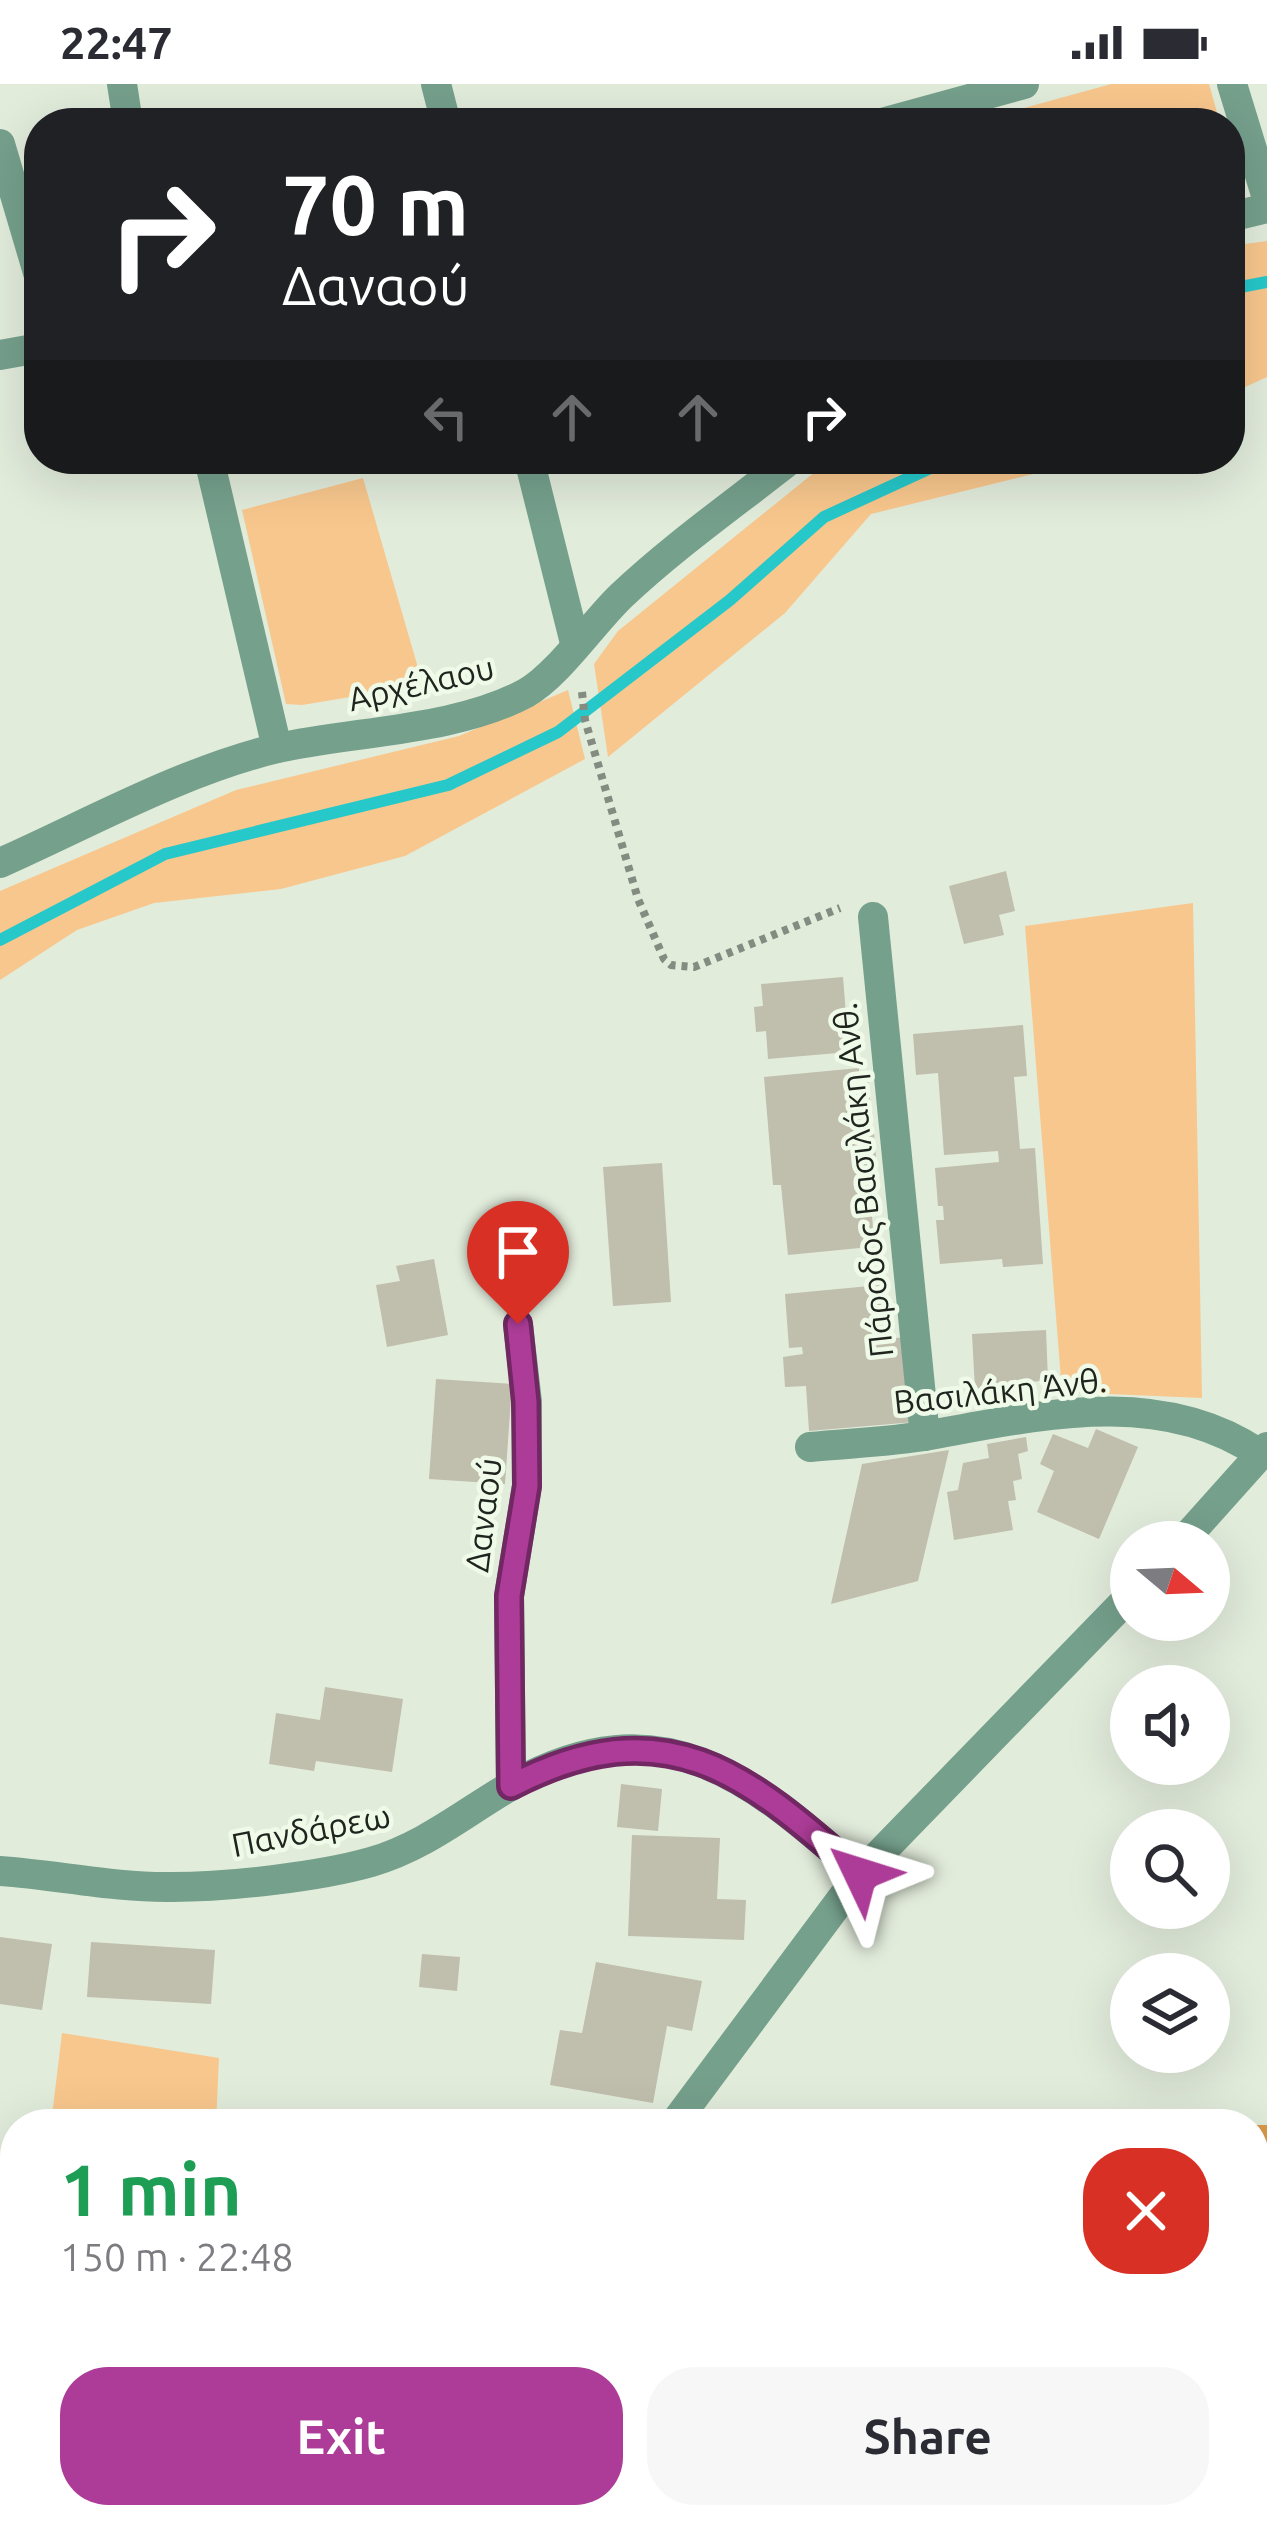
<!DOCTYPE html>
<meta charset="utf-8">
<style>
body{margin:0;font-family:Ubuntu,sans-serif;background:#f7f7f7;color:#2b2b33;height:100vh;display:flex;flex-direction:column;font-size:45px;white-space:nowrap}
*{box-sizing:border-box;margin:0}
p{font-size:39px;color:#7c7c81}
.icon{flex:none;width:66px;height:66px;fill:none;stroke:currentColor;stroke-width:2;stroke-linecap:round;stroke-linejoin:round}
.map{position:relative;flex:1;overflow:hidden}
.sheet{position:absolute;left:0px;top:2025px;width:1269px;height:420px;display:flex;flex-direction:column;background:#fff;border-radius:48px 48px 0 0;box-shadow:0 12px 48px #0002}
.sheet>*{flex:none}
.guide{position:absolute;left:24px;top:24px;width:1221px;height:366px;border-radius:48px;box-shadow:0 12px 48px #0002;background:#202124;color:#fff;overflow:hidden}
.needle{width:78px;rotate:109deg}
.tools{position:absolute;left:1110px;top:1437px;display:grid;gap:24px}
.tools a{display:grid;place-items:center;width:120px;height:120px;border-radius:50%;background:#fff;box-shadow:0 12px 48px #0002;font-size:60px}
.pin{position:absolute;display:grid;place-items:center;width:102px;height:102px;color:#fff;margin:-123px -51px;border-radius:50% 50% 50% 0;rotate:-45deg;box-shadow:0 0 12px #0007}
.pin .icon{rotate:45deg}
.me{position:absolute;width:132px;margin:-66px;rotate:311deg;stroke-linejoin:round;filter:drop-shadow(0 0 9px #0008)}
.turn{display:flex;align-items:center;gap:42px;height:252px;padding:0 60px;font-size:54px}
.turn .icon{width:156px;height:156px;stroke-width:2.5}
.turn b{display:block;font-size:84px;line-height:102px}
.lanes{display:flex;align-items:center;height:114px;padding:0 60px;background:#0003;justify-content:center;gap:60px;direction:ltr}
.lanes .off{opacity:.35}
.round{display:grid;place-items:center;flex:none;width:126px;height:126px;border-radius:48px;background:#f7f7f7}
.headline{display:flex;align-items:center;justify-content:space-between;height:204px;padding:0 60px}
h1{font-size:72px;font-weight:700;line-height:90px;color:#1e9e55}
.cta{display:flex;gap:24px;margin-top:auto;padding:24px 60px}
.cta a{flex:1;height:138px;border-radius:48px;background:#ac3c97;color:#fff;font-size:48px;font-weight:700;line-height:138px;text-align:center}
.cta a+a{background:#f7f7f7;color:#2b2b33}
.status{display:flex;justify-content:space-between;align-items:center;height:84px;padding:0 60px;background:#fff;direction:ltr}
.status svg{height:33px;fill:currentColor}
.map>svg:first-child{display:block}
.built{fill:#d5e4cc}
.green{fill:#f8c78d}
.forest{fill:#d99a4a}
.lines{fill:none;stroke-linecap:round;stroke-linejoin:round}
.stream{stroke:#26c8ca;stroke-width:12}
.building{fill:#c0beac}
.path{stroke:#848b80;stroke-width:8;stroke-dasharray:6 6;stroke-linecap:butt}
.minor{stroke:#75a08c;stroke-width:30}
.route-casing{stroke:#702762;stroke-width:30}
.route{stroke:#ac3c97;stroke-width:21}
.labels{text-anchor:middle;stroke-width:9;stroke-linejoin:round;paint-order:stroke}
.street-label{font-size:33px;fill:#20241e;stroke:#effae9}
</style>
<div class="status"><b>22:47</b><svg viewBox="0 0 49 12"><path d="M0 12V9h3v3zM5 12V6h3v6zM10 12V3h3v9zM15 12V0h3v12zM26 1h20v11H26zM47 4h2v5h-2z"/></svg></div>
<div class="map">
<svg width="1267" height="2445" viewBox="0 0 1267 2445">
<rect width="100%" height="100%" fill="#e2ecdb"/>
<polygon class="built" points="959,2430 1127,2430 1124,2445 954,2445"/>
<g class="green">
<polygon points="1111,0 1209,0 1220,39 994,39 992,33"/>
<polygon points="1267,157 1267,293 1230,310 1230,162"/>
<polygon points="831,375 1094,375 871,430 785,529 608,673 594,580 618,547"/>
<polygon points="363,394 423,601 302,621 286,620 242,426"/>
<polygon points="568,606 585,675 405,772 281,805 154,819 77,846 0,896 0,807 236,706 459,652"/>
<polygon points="1193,819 1202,1314 1062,1308 1025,842"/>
<polygon points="62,1949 219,1974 216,2040 51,2040"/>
</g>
<polygon class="forest" points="1254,2041 1267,2041 1267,2356 1260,2445 1124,2445 1127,2430 1254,2430"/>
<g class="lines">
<g class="stream">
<polyline points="1230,205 1267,198"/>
<polyline points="0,856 165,770 448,701 558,648 730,516 824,433 950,375"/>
</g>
</g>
<g class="building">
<polygon points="1006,787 1015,827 999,831 1004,851 964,860 949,802"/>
<polygon points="843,893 849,968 768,975 766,947 756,948 754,923 763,922 761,900"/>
<polygon points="1023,941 1027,992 1014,993 1020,1065 1035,1064 1043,1180 1003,1183 1002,1175 940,1180 936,1136 944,1136 943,1122 938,1122 935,1084 999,1078 998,1067 944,1071 938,989 916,991 913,950"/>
<polygon points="859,984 859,994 868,993 871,1026 860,1026 862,1050 874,1049 877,1086 868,1086 873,1144 868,1145 870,1163 788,1171 781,1101 773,1101 764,993"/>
<polygon points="662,1079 671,1218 613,1222 603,1083"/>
<polygon points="434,1175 448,1251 387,1263 376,1201 400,1197 396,1182"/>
<polygon points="880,1201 884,1255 907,1253 915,1338 809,1347 806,1302 785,1303 783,1273 803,1270 802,1263 789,1264 785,1210"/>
<polygon points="1046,1246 1048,1296 975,1305 972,1250"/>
<polygon points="436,1295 512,1300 505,1400 429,1395"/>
<polygon points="1096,1345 1138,1363 1099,1455 1037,1428 1054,1387 1040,1380 1053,1350 1088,1364"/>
<polygon points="1026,1353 1028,1367 1018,1370 1022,1395 1013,1397 1016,1416 1008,1417 1013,1446 954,1456 947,1408 958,1406 963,1379 989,1374 987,1360"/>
<polygon points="949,1366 918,1497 831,1520 862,1380"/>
<polygon points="325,1603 403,1615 392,1688 316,1677 314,1687 269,1680 276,1629 320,1636"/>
<polygon points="621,1700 662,1705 658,1747 617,1743"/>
<polygon points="632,1751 720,1754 717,1815 746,1816 744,1856 628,1852"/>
<polygon points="0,1853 52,1860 42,1926 0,1920"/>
<polygon points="91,1858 215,1866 211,1920 87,1913"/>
<polygon points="422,1870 460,1873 457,1907 419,1903"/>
<polygon points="596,1878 702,1897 692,1947 667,1942 653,2019 550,2001 560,1946 582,1949"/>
<polygon points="877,2430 944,2430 937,2445 900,2445 876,2434"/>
<polygon points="1030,2430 1100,2430 1096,2445 1043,2445 1027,2441"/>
</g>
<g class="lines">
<polyline class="path" points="582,608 585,636 638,815 664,875 671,881 694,883 840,824"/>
<g class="minor">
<polyline points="122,0 128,39"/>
<polyline points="436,0 446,39"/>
<polyline points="1232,0 1267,114"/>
<polyline points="882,39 1024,0"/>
<polyline points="0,60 39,192"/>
<polyline points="1230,133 1267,124"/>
<polyline points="0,271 39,264"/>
<polyline points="209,375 277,664"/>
<polyline points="529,375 575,559"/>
<path d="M 0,779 C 88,740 184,686 278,664 C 354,647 456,647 526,609 C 558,591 592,540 621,512 C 674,462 734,420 791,375"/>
<polyline points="873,833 925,1352"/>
<path d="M 810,1363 C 850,1359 891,1358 930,1351 C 1040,1331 1161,1302 1260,1370"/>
<polyline points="1182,1458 1267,1363"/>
<polyline points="511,1702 509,1512 527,1402 527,1318 518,1241"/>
<path d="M 0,1787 C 57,1791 115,1804 172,1803 C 228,1803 318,1793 371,1778 C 426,1762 465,1728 514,1700 C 661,1618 752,1695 860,1790"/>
<polyline points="674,2040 860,1790 1131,1511"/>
<polyline points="418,2430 439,2445"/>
</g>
</g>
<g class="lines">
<defs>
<path id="route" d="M 518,1240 L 526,1318 L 527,1402 L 509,1512 L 511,1702 C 665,1622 746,1689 860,1790"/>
</defs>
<use href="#route" class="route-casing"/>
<use href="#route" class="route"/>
</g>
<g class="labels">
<g class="street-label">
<text transform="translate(421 599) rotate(-13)" y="12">Αρχέλαου</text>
<text transform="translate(863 1096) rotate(-96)" y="12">Πάροδος Βασιλάκη Ανθ.</text>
<text transform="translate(1000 1307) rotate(-6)" y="12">Βασιλάκη Άνθ.</text>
<text transform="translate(483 1431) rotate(-83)" y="12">Δαναού</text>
<text transform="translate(311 1746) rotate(-11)" y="12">Πανδάρεω</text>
</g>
</g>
</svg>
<div class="tools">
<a><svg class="needle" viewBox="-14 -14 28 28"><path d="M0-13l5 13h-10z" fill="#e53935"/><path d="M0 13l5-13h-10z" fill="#7c7c81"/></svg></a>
<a><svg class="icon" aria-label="sound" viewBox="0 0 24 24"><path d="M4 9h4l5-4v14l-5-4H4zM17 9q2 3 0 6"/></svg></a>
<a><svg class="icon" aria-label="search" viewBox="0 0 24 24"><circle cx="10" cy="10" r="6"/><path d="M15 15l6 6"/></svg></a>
<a><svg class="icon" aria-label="layers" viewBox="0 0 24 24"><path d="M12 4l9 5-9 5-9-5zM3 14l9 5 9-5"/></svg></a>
</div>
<div class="pin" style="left:518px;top:1240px;background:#d93025"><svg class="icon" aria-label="arrive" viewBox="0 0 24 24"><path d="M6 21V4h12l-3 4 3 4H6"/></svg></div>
<svg class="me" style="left:860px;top:1790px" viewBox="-20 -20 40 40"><path d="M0-17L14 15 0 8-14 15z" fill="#ac3c97" stroke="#fff" stroke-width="4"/></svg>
<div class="guide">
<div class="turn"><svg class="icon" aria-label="right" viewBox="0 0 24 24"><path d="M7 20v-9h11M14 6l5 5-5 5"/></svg><div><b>70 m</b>Δαναού</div></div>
<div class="lanes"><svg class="icon off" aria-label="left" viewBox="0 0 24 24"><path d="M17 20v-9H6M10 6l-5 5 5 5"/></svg><svg class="icon off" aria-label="ahead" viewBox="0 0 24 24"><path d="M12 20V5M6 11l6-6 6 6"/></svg><svg class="icon off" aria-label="ahead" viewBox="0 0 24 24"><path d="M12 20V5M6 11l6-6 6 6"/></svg><svg class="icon" aria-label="right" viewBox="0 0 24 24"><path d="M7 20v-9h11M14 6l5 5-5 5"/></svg></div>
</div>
<section class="sheet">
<div class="headline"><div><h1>1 min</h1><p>150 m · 22:48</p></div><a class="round" style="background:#d93025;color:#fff"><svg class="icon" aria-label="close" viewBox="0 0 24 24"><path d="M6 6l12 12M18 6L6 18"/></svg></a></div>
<div class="cta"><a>Exit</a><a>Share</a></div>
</section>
</div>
